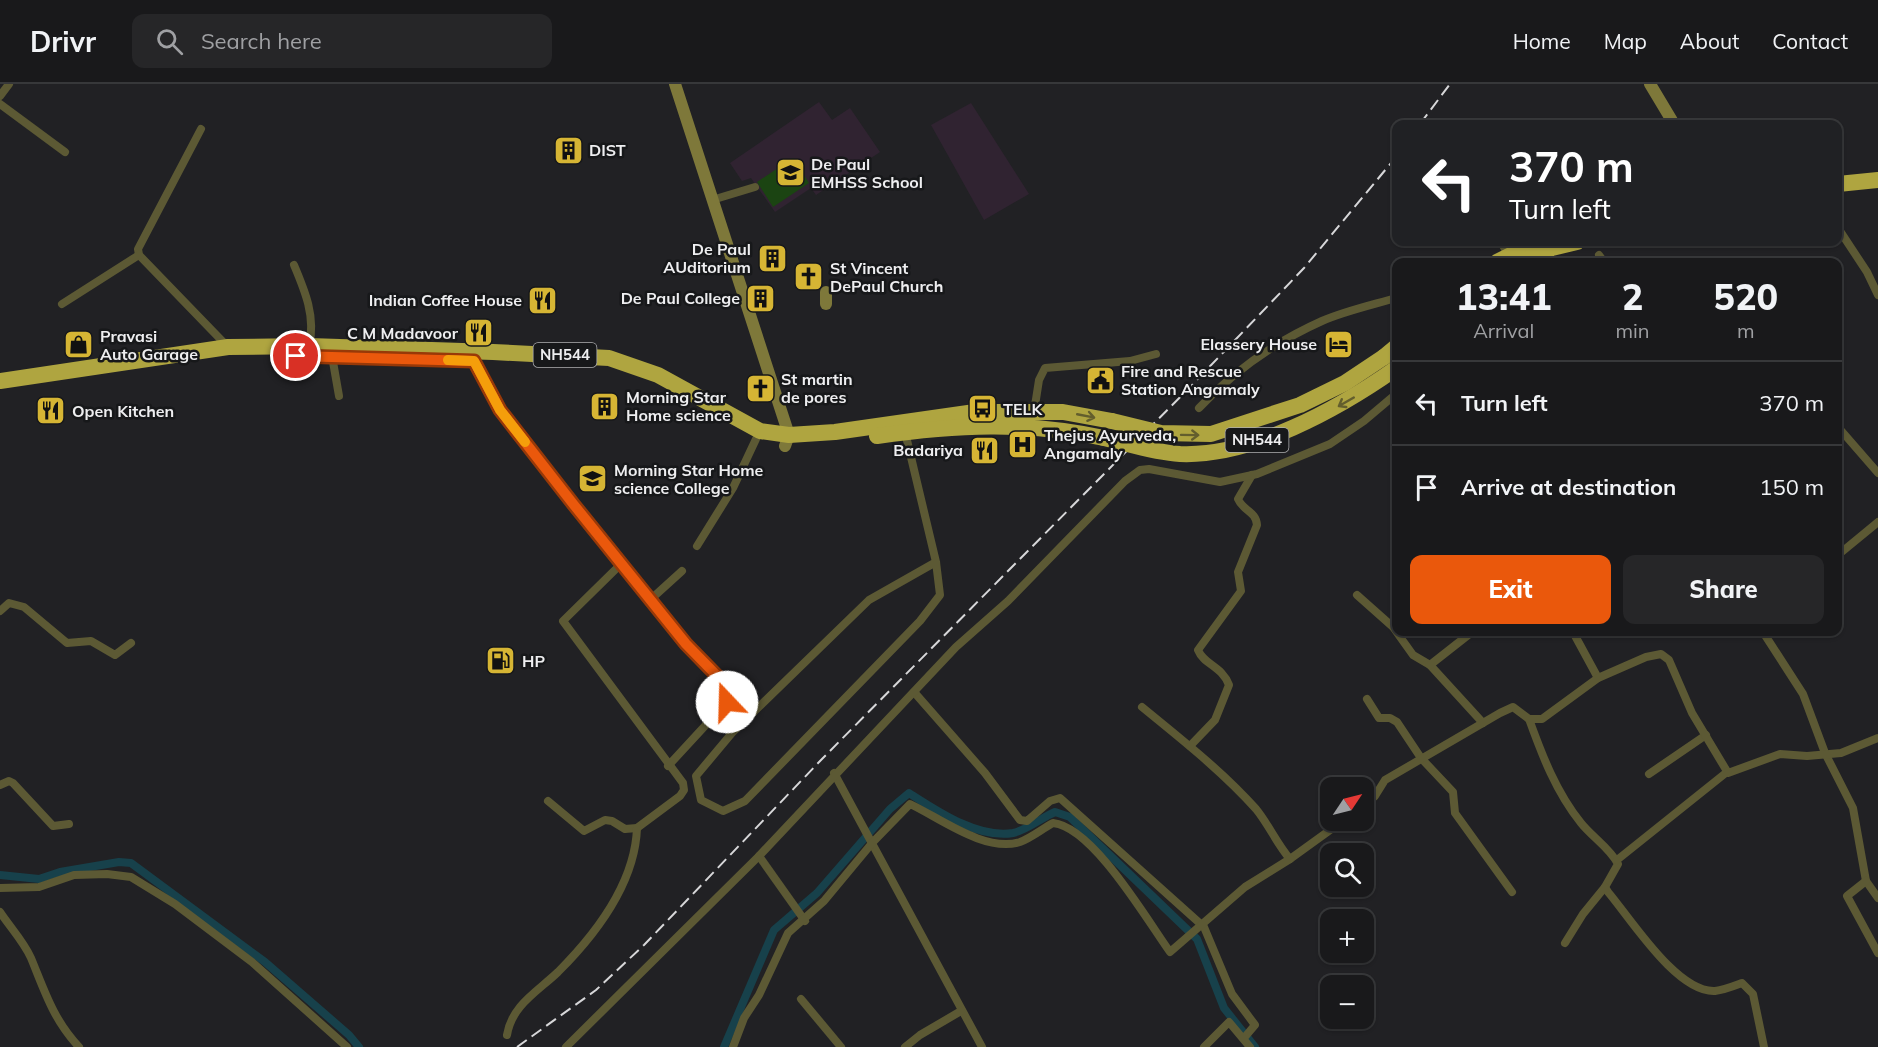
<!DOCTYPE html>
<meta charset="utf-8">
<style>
body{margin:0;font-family:Mulish,sans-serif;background:#262628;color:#f1f3f6;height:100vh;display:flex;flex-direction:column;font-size:22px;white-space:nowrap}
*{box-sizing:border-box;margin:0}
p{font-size:20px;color:#9fa0a3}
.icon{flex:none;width:33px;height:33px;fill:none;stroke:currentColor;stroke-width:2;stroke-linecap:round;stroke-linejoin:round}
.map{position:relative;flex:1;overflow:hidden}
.details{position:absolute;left:1392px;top:174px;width:450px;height:378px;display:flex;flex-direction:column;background:#19191b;border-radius:12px;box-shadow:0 2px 4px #0004,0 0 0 2px #37383a}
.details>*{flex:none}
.hud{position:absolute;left:1392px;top:36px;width:450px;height:126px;border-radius:12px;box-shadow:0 2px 4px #0004,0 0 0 2px #37383a;background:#202124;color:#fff;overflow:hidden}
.needle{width:39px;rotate:55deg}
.tools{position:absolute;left:1320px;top:693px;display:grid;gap:12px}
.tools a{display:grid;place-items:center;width:54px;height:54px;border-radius:12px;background:#19191b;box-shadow:0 2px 4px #0004,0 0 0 2px #37383a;font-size:30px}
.pin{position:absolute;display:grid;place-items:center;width:51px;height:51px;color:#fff;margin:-26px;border:3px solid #fff;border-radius:50%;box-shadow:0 2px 6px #0007}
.me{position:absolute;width:66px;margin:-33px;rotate:339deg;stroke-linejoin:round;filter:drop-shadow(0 0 4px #0008)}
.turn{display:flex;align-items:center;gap:21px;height:126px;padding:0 18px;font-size:27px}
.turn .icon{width:78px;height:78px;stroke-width:2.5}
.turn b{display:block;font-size:42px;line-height:51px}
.eta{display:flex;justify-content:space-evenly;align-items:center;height:102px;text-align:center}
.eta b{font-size:36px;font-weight:800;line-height:42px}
.button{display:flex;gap:12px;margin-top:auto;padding:12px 18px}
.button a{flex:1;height:69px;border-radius:12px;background:#ea580c;color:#fff;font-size:24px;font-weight:800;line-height:69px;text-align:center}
.button a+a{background:#262628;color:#f1f3f6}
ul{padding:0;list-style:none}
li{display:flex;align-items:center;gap:18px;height:84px;padding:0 18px;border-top:2px solid #37383a}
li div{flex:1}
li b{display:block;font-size:22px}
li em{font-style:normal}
header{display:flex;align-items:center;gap:36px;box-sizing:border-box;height:84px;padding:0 30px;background:#19191b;border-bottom:2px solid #37383a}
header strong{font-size:28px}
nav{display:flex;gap:33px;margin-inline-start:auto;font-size:21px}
.search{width:420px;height:54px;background:#262628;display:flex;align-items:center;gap:15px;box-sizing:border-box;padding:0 21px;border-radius:12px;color:#9fa0a3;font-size:22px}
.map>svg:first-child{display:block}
.education{fill:#302331}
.green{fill:#1b4412}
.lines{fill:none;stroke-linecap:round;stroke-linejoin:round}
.canal{stroke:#17414b;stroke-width:8}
.street{stroke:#5c5934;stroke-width:8}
.secondary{stroke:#7e783a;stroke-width:12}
.highway{stroke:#afa540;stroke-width:16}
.rail{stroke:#d7d7d9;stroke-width:2;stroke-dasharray:12 6;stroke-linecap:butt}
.highway-bridge{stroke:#afa540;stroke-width:16}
.oneway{stroke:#635e2d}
.route-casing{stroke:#983908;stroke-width:15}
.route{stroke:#ea580c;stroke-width:10}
.slow{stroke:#f59e0b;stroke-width:10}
.labels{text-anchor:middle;stroke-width:5;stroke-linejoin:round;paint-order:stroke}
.shield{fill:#17181a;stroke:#aeaeb0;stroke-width:1.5}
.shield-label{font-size:15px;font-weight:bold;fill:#eeeef0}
.poi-label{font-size:16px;font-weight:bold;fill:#eeeef0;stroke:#17181a;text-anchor:start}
</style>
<header>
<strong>Drivr</strong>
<div class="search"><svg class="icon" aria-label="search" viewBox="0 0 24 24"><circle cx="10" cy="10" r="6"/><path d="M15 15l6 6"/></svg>Search here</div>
<nav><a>Home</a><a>Map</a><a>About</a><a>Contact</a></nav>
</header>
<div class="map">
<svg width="1878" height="963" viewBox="0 0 1878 963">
<rect width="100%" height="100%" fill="#212124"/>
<g class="education">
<polygon points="819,18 832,36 850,24 880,68 816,111 811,104 775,128 751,94 742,97 730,79"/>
<polygon points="971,19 1029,110 984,136 931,41"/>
</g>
<polygon class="green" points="793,74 809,99 773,123 757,98"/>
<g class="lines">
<g class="canal">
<polyline points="0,791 39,795 60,788 119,778 131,779 265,878 349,951 359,963"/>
<path d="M 724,963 L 774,846 L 817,809 L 890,725 L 909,709 C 937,727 978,755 1013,749 C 1027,746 1041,734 1055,728 L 1070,733 L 1197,855 L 1224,924 L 1255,963"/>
</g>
<g class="street">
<polyline points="0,12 9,0"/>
<polyline points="0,20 65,68"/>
<polyline points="201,45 138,165 139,171 228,263"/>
<polyline points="712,116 755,103"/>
<polyline points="1838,144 1867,188 1878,211"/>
<polyline points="1501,158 1509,172"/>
<polyline points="1599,171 1604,178"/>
<path d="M 294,181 C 305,207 316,233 309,262"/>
<polyline points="62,220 139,171"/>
<polyline points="332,272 339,312"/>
<polyline points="474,277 500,326 574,421 686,560 726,601 727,618 668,682"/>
<path d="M 1199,324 C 1234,287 1275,258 1322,237 C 1345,227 1372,221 1396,214"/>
<polyline points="1034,328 1039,296 1045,284 1130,277 1156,270"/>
<polyline points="1838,343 1878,389"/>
<polyline points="905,348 936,478 940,511 920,537 745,717 723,727 701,716 696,692 732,649 869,516 936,478"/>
<polyline points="697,462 733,404 756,355"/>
<polyline points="1838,471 1878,438"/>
<polyline points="1357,511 1393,543 1413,571 1430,581 1483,639"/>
<polyline points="650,516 682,487"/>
<polyline points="0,527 9,519 24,523 67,559 91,557 115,571 131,559"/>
<polyline points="1573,548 1598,594"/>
<polyline points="1763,548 1803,610 1825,669 1853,724 1866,797 1878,814"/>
<polyline points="1430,581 1472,548"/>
<polyline points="914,608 985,689 1020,736 1027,737 1050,717 1060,714 1204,843 1232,910 1255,941 1244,954"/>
<polyline points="1367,615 1379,634 1390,634 1397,638 1421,674 1453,708 1455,729 1512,808"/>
<path d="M 1142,623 C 1181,655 1222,687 1256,725 C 1269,741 1277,760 1290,775 L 1344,736"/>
<path d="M 1529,635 C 1542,671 1556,708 1581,739 C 1592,753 1610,764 1618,780 L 1605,803 L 1608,808 C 1631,835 1677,909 1715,907 C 1724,906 1734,902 1742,899 L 1753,910 L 1764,963"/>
<path d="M 1190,662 L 1215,636 L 1229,601 C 1222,582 1204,581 1198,566 L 1241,507 L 1238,488 L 1257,441 C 1256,427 1243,427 1238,415 L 1252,391"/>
<polyline points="834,689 982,963"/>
<polyline points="1649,690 1706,651"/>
<polyline points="0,701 9,697 13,699 53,742 69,740"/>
<polyline points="548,717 584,747 605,736 612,737 625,745 637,744 680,712 684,706 683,699 563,537 621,480"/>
<polyline points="1364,722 1375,712 1385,696 1500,629 1513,623 1529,635 1542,635 1598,594 1646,573 1661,570 1669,576 1692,629 1728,689 1780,670 1807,672 1841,669 1878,654"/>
<polyline points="759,772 805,837"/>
<polyline points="1617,776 1727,688"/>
<polyline points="1866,797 1847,812 1878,869"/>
<polyline points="0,804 39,803 74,791 107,790 131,793 175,820 252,878 347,963"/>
<path d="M 0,828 C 10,843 24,858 31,874 C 45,908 53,935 79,963"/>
<polyline points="1565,859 1583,830 1605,803"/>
<polyline points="801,915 841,963"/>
<path d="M 507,951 C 512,921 537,908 558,888 C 596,850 635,800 637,744"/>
<polyline points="566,963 759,772 956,563 1008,517 1125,397 1140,386 1149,385 1220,398 1257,390 1330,360 1364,337 1396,310"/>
<path d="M 733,963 L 744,934 L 759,911 L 788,849 L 824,817 L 873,758 L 910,720 C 940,734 985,769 1020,758 C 1031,754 1042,745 1053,739 C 1093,743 1147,836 1170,868 L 1245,803 L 1290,775"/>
<polyline points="905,963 920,951 961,927"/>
<polyline points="1204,963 1229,938 1250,963"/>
</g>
<g class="secondary">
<polyline points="675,0 789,351 785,362"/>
<polyline points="1650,0 1674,40"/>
<polyline points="826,208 826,220"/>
</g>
<g class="highway">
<polyline points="1838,100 1878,96"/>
<polyline points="1497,178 1531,161"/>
<polyline points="1521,178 1552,164 1577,158"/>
<polyline points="1384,273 1396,263"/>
<polyline points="0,297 228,263 309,262 493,268 609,274 658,291 760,347 789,351 835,348 975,328 1063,328 1112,337"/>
<path d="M 877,352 C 954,341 1027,337 1104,354"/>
</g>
<g class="rail">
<polyline points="1420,40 1450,0"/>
<polyline points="517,963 596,906 644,861 822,675 1194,299 1304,184 1396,73"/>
</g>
<g class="highway-bridge">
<polyline points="1112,337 1161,349 1211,350 1300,321 1345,299 1384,273"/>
<path d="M 1104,354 C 1130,360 1153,368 1180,370 C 1252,373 1338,325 1395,285"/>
</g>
</g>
<defs><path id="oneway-shaft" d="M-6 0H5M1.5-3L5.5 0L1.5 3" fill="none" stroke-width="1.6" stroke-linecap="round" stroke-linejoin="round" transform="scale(1.5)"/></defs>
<g class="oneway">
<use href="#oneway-shaft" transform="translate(1346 318) rotate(150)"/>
<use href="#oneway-shaft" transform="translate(1086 332) rotate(11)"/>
<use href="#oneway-shaft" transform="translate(1190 351) rotate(1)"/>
</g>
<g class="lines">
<defs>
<polyline id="route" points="296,272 474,277 500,326 574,421 686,560 726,601 727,618"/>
</defs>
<use href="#route" class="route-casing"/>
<use href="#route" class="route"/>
<polyline class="slow" points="448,276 474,277 500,326 525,358"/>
</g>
<defs>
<symbol id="building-square" viewBox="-11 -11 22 22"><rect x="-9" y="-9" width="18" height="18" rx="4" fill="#d6b534" stroke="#17181a"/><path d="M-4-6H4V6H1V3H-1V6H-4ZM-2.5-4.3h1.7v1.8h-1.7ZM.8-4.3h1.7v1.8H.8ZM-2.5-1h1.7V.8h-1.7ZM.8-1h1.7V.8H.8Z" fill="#111"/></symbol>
<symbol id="school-square" viewBox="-11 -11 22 22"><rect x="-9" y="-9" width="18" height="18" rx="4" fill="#d6b534" stroke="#17181a"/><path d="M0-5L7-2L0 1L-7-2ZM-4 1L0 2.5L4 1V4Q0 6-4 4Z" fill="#111"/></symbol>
<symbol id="church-square" viewBox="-11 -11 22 22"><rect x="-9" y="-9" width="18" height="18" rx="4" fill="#d6b534" stroke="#17181a"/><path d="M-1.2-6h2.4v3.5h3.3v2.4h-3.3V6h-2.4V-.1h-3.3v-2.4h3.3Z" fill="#111"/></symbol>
<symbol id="restaurant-square" viewBox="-11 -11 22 22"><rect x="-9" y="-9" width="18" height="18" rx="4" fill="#d6b534" stroke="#17181a"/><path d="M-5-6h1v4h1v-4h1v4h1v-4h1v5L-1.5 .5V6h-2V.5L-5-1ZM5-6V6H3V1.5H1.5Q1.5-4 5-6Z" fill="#111"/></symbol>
<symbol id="hotel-square" viewBox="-11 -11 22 22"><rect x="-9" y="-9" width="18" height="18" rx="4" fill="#d6b534" stroke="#17181a"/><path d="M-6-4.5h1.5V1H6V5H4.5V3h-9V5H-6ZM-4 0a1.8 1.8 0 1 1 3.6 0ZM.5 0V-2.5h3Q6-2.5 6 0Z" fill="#111"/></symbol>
<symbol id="shop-square" viewBox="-11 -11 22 22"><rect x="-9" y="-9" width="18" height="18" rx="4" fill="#d6b534" stroke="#17181a"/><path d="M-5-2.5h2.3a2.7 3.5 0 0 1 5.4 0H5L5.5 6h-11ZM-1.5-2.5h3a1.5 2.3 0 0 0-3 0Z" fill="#111"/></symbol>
<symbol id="civic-square" viewBox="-11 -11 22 22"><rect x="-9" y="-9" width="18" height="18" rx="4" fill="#d6b534" stroke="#17181a"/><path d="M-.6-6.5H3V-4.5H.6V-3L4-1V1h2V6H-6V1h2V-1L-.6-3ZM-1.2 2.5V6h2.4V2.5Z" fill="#111"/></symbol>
<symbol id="bus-square" viewBox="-11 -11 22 22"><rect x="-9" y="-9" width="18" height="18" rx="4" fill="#d6b534" stroke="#17181a"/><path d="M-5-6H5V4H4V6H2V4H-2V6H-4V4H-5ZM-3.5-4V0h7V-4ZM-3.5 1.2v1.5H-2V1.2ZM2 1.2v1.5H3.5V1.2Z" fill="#111"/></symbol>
<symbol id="hospital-square" viewBox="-11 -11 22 22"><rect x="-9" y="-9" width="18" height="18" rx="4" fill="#d6b534" stroke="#17181a"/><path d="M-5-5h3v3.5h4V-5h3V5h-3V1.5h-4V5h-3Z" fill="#111"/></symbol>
<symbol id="university-square" viewBox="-11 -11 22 22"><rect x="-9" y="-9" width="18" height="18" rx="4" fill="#d6b534" stroke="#17181a"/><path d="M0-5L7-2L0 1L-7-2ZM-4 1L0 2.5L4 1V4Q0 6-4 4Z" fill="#111"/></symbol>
<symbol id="fuel-square" viewBox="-11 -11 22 22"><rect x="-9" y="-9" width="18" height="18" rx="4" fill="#d6b534" stroke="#17181a"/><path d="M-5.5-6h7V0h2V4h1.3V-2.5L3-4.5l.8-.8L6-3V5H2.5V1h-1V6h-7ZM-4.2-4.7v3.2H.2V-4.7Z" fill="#111"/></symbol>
</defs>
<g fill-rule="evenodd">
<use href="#building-square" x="552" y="50" width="33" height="33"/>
<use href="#school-square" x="774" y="72" width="33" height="33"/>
<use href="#building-square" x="756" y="158" width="33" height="33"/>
<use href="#church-square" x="792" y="176" width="33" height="33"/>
<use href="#building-square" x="744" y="198" width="33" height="33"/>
<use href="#restaurant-square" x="526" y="200" width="33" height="33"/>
<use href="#restaurant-square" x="462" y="232" width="33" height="33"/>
<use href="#hotel-square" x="1322" y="244" width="33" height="33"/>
<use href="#shop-square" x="62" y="244" width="33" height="33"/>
<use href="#civic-square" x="1084" y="280" width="33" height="33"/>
<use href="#church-square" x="744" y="288" width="33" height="33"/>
<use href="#building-square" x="588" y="306" width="33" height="33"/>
<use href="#bus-square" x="966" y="308" width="33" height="33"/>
<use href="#restaurant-square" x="34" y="310" width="33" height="33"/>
<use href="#hospital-square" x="1006" y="344" width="33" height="33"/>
<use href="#restaurant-square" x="968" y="350" width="33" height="33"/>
<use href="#university-square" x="576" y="378" width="33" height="33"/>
<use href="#fuel-square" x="484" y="560" width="33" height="33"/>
</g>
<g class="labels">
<g class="shield">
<rect x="533.5" y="259" width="63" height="24" rx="4.5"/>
<rect x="1225.5" y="344" width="63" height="24" rx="4.5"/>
</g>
<g class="shield-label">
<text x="565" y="276">NH544</text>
<text x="1257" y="361">NH544</text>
</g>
<g class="poi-label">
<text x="589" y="72">DIST</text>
<text x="811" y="86">De Paul<tspan x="811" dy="18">EMHSS School</tspan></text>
<text x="751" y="171" text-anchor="end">De Paul<tspan x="751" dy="18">AUditorium</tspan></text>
<text x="830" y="190">St Vincent<tspan x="830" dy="18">DePaul Church</tspan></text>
<text x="740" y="220" text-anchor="end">De Paul College</text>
<text x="522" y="222" text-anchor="end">Indian Coffee House</text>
<text x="458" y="255" text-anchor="end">C M Madavoor</text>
<text x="100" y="258">Pravasi<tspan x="100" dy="18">Auto Garage</tspan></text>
<text x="1317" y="266" text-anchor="end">Elassery House</text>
<text x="1121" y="293">Fire and Rescue<tspan x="1121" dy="18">Station Angamaly</tspan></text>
<text x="781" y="301">St martin<tspan x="781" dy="18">de pores</tspan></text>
<text x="626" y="319">Morning Star<tspan x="626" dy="18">Home science</tspan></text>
<text x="1003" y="331">TELK</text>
<text x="72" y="333">Open Kitchen</text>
<text x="1044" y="357">Thejus Ayurveda,<tspan x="1044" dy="18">Angamaly</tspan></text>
<text x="963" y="372" text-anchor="end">Badariya</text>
<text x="614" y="392">Morning Star Home<tspan x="614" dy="18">science College</tspan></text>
<text x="522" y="583">HP</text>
</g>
</g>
</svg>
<div class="tools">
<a><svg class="needle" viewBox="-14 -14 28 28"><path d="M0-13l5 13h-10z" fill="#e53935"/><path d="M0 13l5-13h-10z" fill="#9fa0a3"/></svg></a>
<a><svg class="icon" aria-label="search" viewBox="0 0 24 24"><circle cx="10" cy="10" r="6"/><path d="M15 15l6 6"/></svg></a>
<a>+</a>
<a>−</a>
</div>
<div class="pin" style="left:296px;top:272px;background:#d93025"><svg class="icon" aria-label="arrive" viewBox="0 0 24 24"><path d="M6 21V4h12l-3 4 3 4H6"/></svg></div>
<svg class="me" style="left:727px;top:618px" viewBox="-20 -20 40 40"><circle r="19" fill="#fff"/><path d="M0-13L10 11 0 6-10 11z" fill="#ea580c"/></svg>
<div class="hud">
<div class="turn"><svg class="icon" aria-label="left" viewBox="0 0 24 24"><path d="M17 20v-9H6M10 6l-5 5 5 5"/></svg><div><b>370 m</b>Turn left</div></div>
</div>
<section class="details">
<div class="eta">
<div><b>13:41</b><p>Arrival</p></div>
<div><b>2</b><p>min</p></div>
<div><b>520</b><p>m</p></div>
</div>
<ul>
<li><svg class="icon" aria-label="left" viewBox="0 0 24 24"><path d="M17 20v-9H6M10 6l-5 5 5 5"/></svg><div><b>Turn left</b></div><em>370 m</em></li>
<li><svg class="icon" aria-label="arrive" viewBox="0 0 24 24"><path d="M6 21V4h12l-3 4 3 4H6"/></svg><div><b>Arrive at destination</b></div><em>150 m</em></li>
</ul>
<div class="button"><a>Exit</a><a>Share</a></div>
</section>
</div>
